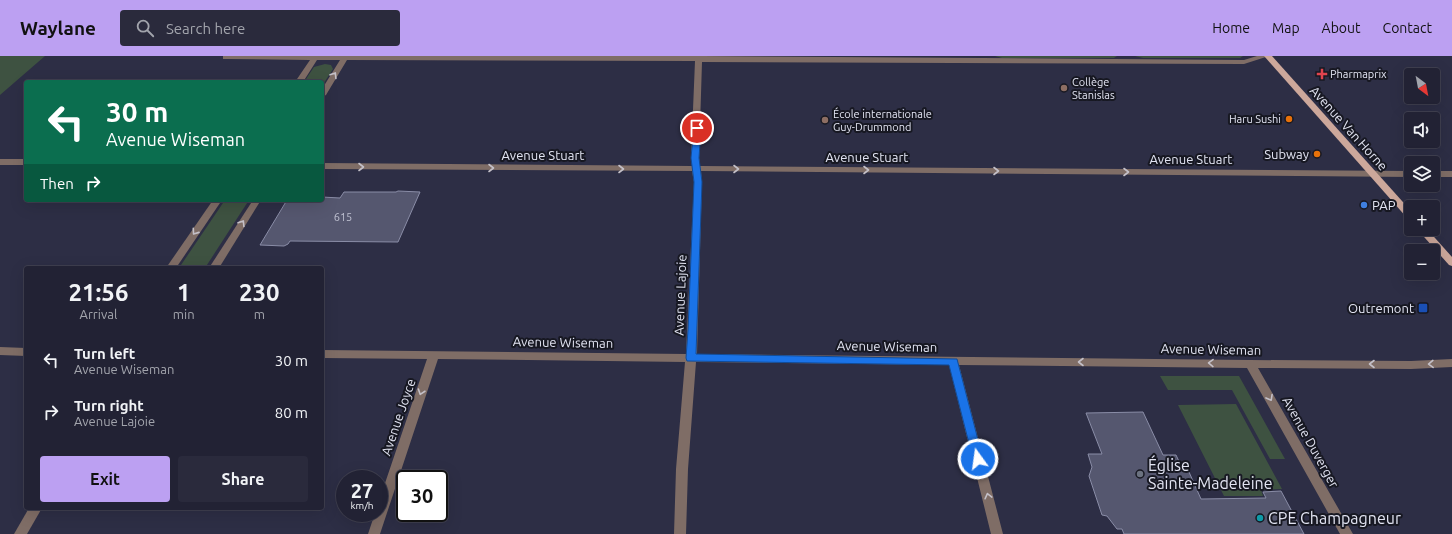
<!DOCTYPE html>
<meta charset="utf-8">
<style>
body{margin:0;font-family:Ubuntu,sans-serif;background:#2a2a3c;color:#f1f3f6;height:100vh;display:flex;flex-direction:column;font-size:15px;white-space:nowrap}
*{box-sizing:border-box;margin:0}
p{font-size:13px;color:#a2a4ac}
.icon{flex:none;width:22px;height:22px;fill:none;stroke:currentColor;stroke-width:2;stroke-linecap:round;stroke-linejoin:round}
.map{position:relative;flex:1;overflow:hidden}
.sheet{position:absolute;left:24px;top:210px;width:300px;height:244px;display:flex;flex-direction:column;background:#222234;border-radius:4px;box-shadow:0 4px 16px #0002,0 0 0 1px #3f3f4f}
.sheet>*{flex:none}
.hud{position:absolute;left:24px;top:24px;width:300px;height:122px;border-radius:4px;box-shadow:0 4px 16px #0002,0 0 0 1px #3f3f4f;background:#0b6e4f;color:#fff;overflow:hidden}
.needle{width:26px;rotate:148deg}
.controls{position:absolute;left:1404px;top:12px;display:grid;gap:8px}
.controls a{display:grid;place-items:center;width:36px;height:36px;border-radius:4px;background:#222234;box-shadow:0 4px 16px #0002,0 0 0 1px #3f3f4f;font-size:20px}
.speed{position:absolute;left:336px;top:414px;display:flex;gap:8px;font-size:20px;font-weight:700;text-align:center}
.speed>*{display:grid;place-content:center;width:52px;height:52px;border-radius:50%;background:#222234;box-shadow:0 4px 16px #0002,0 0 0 1px #3f3f4f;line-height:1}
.speed small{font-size:10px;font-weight:400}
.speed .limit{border:2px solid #111;border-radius:6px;background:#fff;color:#111}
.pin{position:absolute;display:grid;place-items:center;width:34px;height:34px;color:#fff;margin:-17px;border:2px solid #fff;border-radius:50%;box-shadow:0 1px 4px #0007}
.me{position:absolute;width:44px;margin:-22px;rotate:346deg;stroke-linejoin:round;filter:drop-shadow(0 0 3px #0008)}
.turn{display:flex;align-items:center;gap:14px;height:84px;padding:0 16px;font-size:18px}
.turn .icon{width:52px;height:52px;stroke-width:2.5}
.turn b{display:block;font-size:28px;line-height:34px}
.then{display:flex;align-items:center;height:38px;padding:0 16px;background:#0003;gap:8px;font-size:15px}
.eta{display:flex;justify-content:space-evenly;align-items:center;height:68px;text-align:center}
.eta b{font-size:24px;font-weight:600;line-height:28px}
.button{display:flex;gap:8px;margin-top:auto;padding:8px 16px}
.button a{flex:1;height:46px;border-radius:4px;background:#bca0f2;color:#111;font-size:16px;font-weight:600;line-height:46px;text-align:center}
.button a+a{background:#2a2a3c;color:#f1f3f6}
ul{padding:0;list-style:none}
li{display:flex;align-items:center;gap:12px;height:52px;padding:0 16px}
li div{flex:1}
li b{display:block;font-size:15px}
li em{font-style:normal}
header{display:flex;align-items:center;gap:24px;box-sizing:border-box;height:56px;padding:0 20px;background:#bca0f2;color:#111}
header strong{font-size:19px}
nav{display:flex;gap:22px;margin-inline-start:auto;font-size:14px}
.search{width:280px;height:36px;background:#2a2a3c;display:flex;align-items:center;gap:10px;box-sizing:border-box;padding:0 14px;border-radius:4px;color:#a2a4ac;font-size:15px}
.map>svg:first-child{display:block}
.green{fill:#3e5241}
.building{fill:#55576f;stroke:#8a8da7}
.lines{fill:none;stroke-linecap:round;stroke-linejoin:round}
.minor{fill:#7f6d66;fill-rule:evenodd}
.major{fill:#cda89b;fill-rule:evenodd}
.oneway{stroke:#c4c0c8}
.route{fill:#1a73e8;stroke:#114b97}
.health-dot{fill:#e0444e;stroke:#171822;stroke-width:1.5}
.education-dot{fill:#8d6e63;stroke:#171822;stroke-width:1.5}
.food-dot{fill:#e8710a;stroke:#171822;stroke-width:1.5}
.shop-dot{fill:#3f7fe0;stroke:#171822;stroke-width:1.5}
.transit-dot{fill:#1a4fb4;stroke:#171822;stroke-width:1.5}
.worship-dot{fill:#6b7280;stroke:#171822;stroke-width:1.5}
.culture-dot{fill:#0f9aa8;stroke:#171822;stroke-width:1.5}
.labels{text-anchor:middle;stroke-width:4;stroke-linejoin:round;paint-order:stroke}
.far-poi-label{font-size:11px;fill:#e2e4f2;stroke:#171822;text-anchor:start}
.number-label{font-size:11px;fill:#bfc1d1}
.street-label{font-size:13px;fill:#e2e4f2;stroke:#171822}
.poi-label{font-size:13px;fill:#e2e4f2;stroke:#171822;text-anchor:end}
.near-poi-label{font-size:16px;fill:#e2e4f2;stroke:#171822;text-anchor:start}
</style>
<header>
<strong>Waylane</strong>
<div class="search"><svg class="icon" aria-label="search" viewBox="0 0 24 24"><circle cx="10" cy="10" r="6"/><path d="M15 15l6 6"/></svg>Search here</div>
<nav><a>Home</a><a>Map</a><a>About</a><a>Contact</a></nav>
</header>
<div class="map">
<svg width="1452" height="478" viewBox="0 0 1452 478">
<rect width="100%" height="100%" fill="#2d2e45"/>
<g class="green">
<polygon points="0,0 45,0 0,39"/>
<polygon points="995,0 1117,0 1114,2 1002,2"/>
<polygon points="1135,0 1243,0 1240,2 1143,2"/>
<polygon points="325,8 331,9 333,13 322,30 322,26 304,26 314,11"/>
<polygon points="225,144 249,144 205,212 179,212"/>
<polygon points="1160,320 1239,320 1285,403 1270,403 1232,334 1168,334"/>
<polygon points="1236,348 1282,433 1261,434 1263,440 1224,440 1178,349"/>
</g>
<g class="building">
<polygon points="398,135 420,136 398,186 290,185 288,188 284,190 260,189 287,144 322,144 322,141 340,142 344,136 396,136"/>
<polygon points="1143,356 1163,399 1176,399 1184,416 1189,416 1201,443 1266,442 1263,436 1281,435 1304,478 1124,478 1122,473 1117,473 1107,460 1102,459 1089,420 1092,411 1088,398 1102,398 1086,357"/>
</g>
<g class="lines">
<g class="minor">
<polygon points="223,0 703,0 1244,4 1257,0 1269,0 1244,8 702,6 699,102 700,110 1411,115 1411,121 701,115 702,126 697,298 1250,304 1411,305 1452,303 1452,311 1411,313 1258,312 1353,478 1340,478 1247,312 959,309 1003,478 991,478 949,309 696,306 688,413 686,478 674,478 676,413 685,306 438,303 380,478 368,478 375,457 379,457 379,445 427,303 322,302 322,294 686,298 694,126 692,115 322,113 322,107 692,110 691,102 695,5 347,4 326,39 322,41 322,33 340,4 317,4 303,26 295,26 310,4 226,3 223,3"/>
<rect x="0" y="103" width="26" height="6"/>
<rect x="1433" y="115" width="19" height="6"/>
<polygon points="213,144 222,144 176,212 166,212"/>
<polygon points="253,144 261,144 219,212 209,212"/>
<polygon points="0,291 26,292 26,300 0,299"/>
<polygon points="29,452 42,452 27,478 14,478"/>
</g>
<g class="major">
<polygon points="1264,0 1272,0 1411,155 1411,164 1408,163"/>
<polygon points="1417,173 1427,173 1452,201 1452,210 1449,209"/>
</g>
</g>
<defs><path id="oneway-chevron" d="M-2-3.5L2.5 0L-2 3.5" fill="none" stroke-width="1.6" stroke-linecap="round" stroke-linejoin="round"/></defs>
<g class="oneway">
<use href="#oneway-chevron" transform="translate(334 19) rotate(-58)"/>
<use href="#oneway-chevron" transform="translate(361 111)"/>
<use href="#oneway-chevron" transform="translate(491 112)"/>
<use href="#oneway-chevron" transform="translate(621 113)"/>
<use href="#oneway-chevron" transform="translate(736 113)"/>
<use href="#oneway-chevron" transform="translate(866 114)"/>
<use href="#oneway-chevron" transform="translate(996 115)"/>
<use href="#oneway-chevron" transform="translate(1126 116)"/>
<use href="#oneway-chevron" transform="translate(242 167) rotate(-58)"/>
<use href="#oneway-chevron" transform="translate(195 176) rotate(125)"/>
<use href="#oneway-chevron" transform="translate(1081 306) rotate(-180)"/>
<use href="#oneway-chevron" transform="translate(1211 307) rotate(-179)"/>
<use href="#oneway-chevron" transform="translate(1372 308) rotate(-180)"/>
<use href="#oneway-chevron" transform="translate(1431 308) rotate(178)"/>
<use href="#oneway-chevron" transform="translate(421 336) rotate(109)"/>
<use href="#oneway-chevron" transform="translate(1270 342) rotate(61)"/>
<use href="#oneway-chevron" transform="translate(988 440) rotate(-104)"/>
</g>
<polygon class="route" points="694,70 697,70 701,72 699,102 702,126 696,298 957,303 983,403 982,406 978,407 974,406 973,403 949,309 687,305 686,302 688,274 694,126 691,102"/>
<path class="health-dot" d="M1320 12h4v4h4v4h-4v4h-4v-4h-4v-4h4z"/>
<g class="education-dot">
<circle cx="1064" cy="32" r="4"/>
<circle cx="825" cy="64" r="4"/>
</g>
<g class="food-dot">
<circle cx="1289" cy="63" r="4"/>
<circle cx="1317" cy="98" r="4"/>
</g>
<circle class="shop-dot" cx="1364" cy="149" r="4"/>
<rect class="transit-dot" x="1418" y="247" width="10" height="10" rx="2"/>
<circle class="worship-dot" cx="1140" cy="418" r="4"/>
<circle class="culture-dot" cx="1260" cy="462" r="4"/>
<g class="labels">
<g class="far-poi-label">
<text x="1330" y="22">Pharmaprix</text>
<text x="1072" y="30">Collège<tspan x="1072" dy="13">Stanislas</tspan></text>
<text x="833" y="62">École internationale<tspan x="833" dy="13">Guy-Drummond</tspan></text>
<text x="1281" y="67" text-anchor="end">Haru Sushi</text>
</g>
<g class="number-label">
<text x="343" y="165">615</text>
</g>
<g class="street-label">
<text transform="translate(1349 72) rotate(48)" y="5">Avenue Van Horne</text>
<text x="543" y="104">Avenue Stuart</text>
<text x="867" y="106">Avenue Stuart</text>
<text x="1191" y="108">Avenue Stuart</text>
<text transform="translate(680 239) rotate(-88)" y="5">Avenue Lajoie</text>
<text transform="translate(563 286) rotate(1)" y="5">Avenue Wiseman</text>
<text transform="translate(887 290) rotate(1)" y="5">Avenue Wiseman</text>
<text transform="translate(1211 293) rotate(1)" y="5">Avenue Wiseman</text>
<text transform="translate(398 361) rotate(-71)" y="5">Avenue Joyce</text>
<text transform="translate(1311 386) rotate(61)" y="5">Avenue Duverger</text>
</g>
<g class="poi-label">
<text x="1309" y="103">Subway</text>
<text x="1372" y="154" text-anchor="start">PAP</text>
<text x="1414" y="257">Outremont</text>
</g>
<g class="near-poi-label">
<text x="1148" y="415">Église<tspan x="1148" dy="18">Sainte-Madeleine</tspan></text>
<text x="1268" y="468">CPE Champagneur</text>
</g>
</g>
</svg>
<div class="controls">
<a><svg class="needle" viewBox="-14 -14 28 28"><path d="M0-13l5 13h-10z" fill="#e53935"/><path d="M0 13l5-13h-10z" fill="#a2a4ac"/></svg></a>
<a><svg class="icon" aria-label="sound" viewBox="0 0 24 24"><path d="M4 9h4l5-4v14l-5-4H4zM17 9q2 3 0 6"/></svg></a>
<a><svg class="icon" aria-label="layers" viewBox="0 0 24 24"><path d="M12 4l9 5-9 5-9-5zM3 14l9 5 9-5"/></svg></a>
<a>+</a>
<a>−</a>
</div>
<div class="speed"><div>27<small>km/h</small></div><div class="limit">30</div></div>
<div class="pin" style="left:697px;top:72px;background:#d93025"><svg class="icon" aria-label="arrive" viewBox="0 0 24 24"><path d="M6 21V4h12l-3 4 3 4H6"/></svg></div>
<svg class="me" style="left:978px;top:403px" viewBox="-20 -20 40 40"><circle r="17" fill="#1a73e8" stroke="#fff" stroke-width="3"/><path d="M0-11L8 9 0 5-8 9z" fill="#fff"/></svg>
<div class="hud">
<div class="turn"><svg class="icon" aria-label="left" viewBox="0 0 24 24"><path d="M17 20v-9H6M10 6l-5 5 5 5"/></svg><div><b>30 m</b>Avenue Wiseman</div></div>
<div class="then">Then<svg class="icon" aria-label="right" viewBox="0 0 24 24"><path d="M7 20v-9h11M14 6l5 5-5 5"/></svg></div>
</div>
<section class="sheet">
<div class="eta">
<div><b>21:56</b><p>Arrival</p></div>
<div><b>1</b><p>min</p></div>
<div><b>230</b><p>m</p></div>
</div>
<ul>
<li><svg class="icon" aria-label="left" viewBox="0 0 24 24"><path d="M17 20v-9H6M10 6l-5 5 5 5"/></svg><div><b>Turn left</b><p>Avenue Wiseman</p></div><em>30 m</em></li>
<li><svg class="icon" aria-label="right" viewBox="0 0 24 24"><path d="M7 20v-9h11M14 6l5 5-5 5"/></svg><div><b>Turn right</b><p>Avenue Lajoie</p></div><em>80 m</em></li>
</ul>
<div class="button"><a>Exit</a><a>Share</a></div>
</section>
</div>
